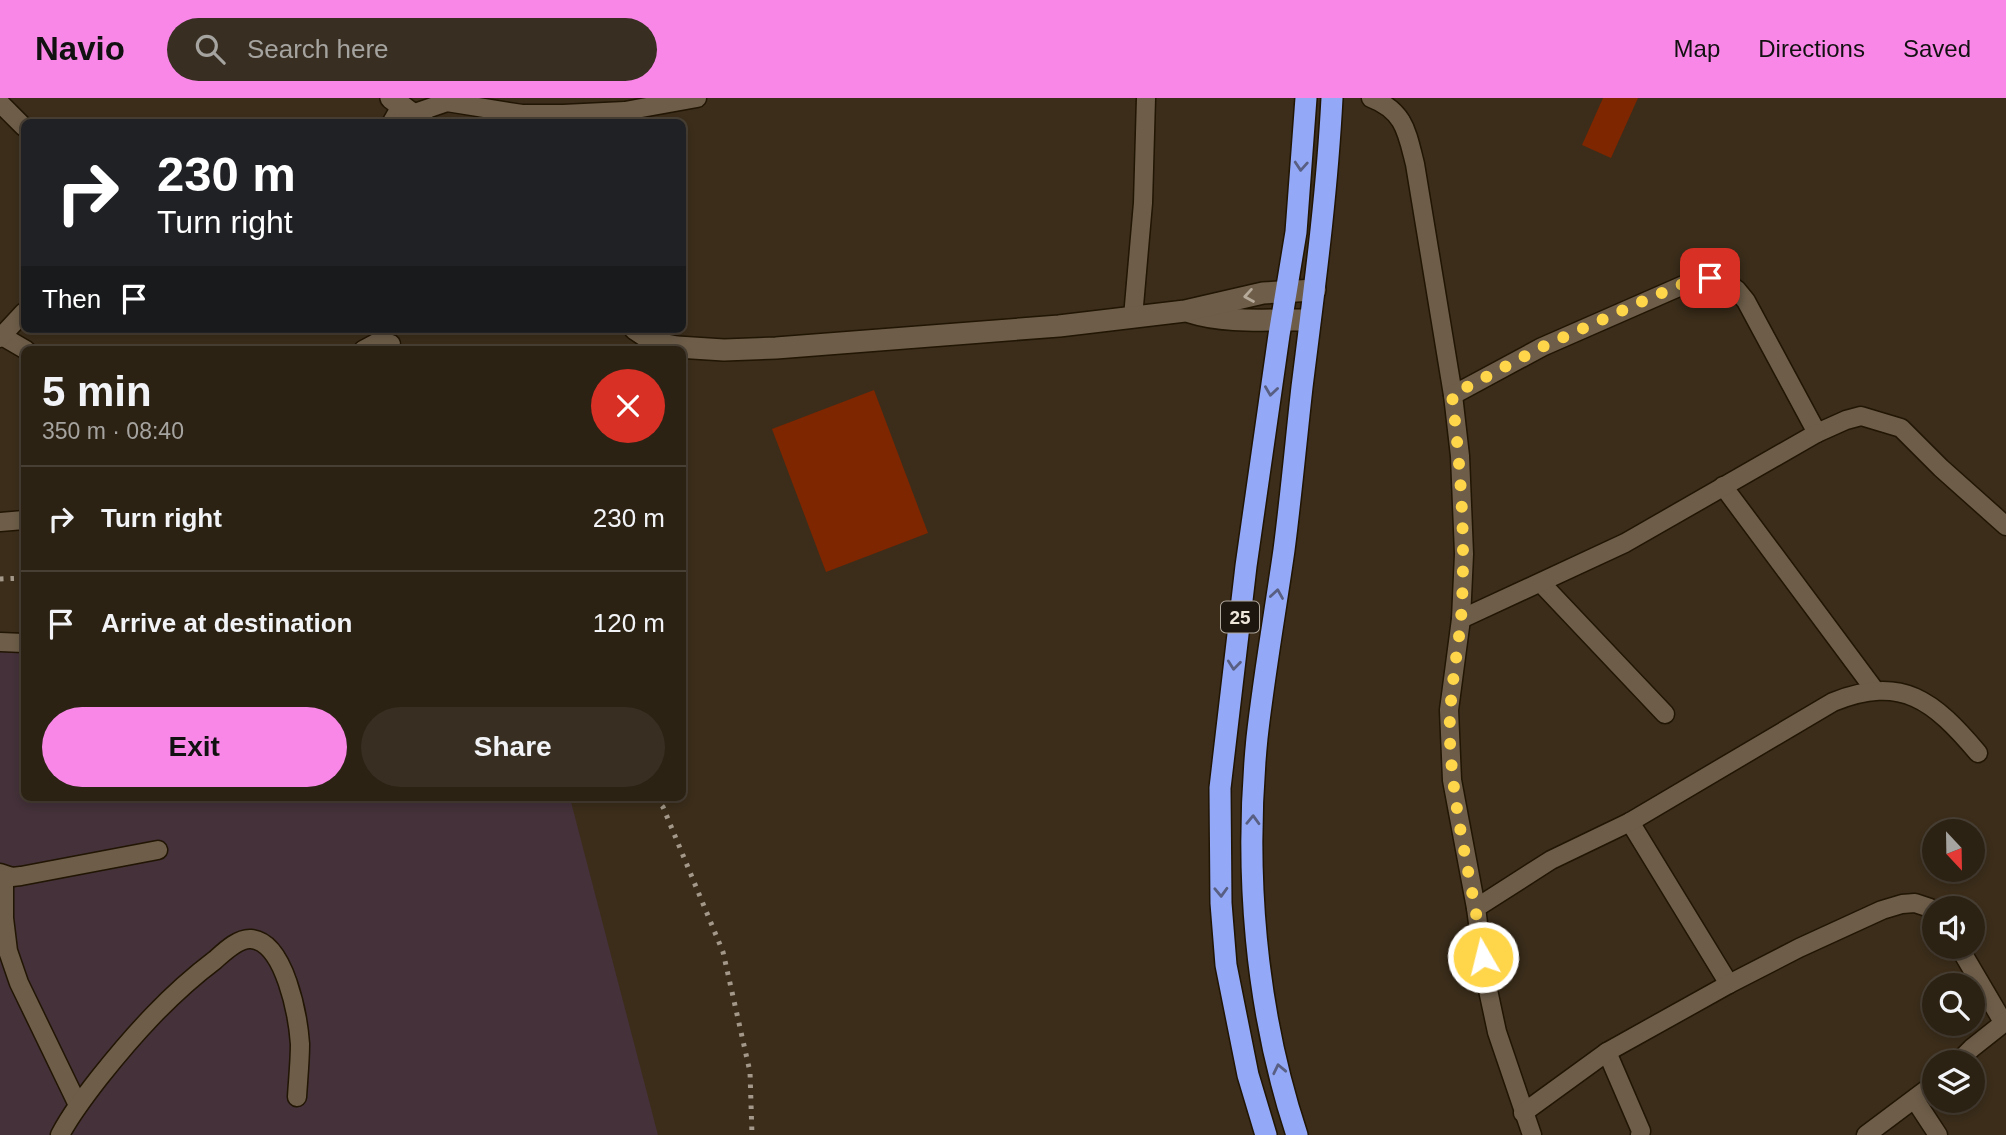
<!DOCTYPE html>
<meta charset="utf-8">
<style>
body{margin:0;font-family:Arial,sans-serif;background:#382f22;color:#f1f3f6;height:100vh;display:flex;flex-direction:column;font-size:26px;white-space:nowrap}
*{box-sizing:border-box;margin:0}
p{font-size:23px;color:#a6a4a0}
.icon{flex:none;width:38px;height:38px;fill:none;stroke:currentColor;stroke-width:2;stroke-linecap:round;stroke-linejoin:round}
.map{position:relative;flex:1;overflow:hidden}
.side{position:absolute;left:21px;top:248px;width:665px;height:455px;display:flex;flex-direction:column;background:#2c2214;border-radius:10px;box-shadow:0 4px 10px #0003,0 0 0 2px #483f34}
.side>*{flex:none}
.top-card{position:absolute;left:21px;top:21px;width:665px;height:214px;border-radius:10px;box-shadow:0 4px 10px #0003,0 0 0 2px #483f34;background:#202124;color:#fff;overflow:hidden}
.needle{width:46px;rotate:158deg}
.fabs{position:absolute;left:1922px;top:721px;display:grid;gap:14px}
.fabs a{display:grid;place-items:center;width:63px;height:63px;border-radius:50%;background:#2c2214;box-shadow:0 4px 10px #0003,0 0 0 2px #483f34;font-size:35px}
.pin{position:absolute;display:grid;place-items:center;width:60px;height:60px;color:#fff;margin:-30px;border-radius:14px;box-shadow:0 4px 10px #0006}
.me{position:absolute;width:77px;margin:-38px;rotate:352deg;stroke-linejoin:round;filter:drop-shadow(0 0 5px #0008)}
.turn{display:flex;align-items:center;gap:24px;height:147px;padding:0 21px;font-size:32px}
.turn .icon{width:91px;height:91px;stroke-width:2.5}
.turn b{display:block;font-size:49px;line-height:60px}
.then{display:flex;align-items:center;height:66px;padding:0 21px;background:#0003;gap:14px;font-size:26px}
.round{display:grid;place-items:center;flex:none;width:74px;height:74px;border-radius:37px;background:#382f22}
.summary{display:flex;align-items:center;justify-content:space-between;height:119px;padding:0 21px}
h1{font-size:42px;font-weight:700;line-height:52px}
.cta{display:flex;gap:14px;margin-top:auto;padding:14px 21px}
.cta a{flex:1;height:80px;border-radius:42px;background:#f987e8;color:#111;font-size:28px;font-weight:700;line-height:80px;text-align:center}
.cta a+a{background:#382f22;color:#f1f3f6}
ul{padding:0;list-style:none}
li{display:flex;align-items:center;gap:21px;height:105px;padding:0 21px;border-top:2px solid #483f34}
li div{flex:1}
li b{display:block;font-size:26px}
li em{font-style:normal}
header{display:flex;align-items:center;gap:42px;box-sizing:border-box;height:98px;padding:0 35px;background:#f987e8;color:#111}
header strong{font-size:33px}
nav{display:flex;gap:38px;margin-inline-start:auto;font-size:24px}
.search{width:490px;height:63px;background:#382f22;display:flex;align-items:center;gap:18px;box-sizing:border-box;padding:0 24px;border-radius:38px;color:#a6a4a0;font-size:26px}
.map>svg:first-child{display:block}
.industrial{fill:#443139}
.building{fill:#7d2600}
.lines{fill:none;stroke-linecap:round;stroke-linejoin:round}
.street-casing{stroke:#211503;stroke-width:21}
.secondary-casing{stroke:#211503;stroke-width:24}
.highway-casing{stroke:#211503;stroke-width:24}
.street{stroke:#6d5d49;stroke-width:18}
.secondary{stroke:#6d5d49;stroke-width:21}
.highway{stroke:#93a8f7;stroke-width:21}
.rail{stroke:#a39889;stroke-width:5;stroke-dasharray:3.5 7;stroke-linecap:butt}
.oneway{stroke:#585f82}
.oneway2{stroke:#b5a999}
.route{stroke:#ffd54a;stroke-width:12;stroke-dasharray:0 21.6}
.labels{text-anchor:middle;stroke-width:7;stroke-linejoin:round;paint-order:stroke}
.shield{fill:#1d160e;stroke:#b1a89e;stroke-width:2}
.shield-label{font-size:19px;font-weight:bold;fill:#f0e7db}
</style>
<header>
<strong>Navio</strong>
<div class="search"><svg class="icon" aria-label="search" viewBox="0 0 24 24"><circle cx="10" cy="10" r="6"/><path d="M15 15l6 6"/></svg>Search here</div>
<nav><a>Map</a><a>Directions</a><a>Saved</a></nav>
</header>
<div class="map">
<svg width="2006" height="1037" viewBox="0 0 2006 1037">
<rect width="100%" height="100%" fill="#3b2d1a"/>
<polygon class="industrial" points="0,537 24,538 24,700 570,700 658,1037 0,1037"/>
<g class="building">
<polygon points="1603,0 1638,0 1611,60 1582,47"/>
<polygon points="874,292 928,435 826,474 772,331"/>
</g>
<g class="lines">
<defs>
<g id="street">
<path d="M 1371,0 C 1405,13 1407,35 1415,66 L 1453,297 L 1460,358 L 1464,456 L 1461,521 L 1449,612 L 1452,682 L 1476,810 L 1485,878 L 1497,934 L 1532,1037"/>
<polyline points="0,5 24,29"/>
<polyline points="412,16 447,4 522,16 563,16 625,13 697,0"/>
<polyline points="392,24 401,8"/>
<polyline points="1133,219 1143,105 1146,0"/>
<polyline points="2,238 26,252"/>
<polyline points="0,240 24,214"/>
<polyline points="363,252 378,244 391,246"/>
<polyline points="1453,297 1542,249 1695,182 1710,180 1724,183 1737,192 1746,203 1817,335 1846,322 1861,318 1901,330 1941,370 2006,428"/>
<polyline points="1723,388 1874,591"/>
<polyline points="0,424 24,422"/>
<polyline points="1541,485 1665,616"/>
<polyline points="1461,521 1625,445 1817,335"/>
<polyline points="0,544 24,545"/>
<polyline points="1630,724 1729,886"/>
<polyline points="0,775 12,779 21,778 158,752"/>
<polyline points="4,777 4,820 8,853 19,885 78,1007"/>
<path d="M 1476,810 L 1551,762 L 1630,724 L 1833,604 C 1902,576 1934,603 1978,655"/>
<polyline points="1959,849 2003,924"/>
<polyline points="1607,954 1641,1033 1640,1037"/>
<polyline points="1958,964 1972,950 2006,923"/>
<polyline points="1915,1002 1938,1037"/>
<polyline points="1523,1015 1607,954 1729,886 1799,850 1882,812 1902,806 1915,805 1930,810 1934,814"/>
<path d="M 60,1037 C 71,1016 85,998 99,980 C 134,936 170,896 215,862 C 224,854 238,840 251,841 C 285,844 298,918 300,946 C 300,963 298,982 297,999"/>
<polyline points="1866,1037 1934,986"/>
</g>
<g id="secondary">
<polyline points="391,0 423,24"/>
<path d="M 1190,214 C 1227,226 1272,221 1310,222"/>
<polyline points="635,231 656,245 677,249 724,252 776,250 1059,228 1185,213 1263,195 1315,192"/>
</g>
<g id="highway">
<polyline points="1266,1037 1248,977 1226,867 1221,805 1220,690 1246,468 1279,237 1296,134 1306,0"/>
<path d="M 1297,1037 C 1255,911 1244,772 1257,640 C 1264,577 1275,515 1284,452 C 1291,398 1296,343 1302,289 C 1314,193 1327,97 1332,0"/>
</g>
</defs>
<use href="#street" class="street-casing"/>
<use href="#secondary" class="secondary-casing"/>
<use href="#highway" class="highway-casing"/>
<use href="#street" class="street"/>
<use href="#secondary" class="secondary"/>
<use href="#highway" class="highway"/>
<g class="rail">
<polyline points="0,481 24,480"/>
<polyline points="655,700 663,709 723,854 750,974 752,1037"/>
</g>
</g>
<defs><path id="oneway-chevron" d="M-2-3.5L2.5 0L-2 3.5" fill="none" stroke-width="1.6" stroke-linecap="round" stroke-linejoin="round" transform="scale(1.75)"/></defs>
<g class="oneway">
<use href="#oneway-chevron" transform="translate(1301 68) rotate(94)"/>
<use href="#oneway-chevron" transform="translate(1271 293) rotate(98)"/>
<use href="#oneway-chevron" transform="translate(1277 496) rotate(-81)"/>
<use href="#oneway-chevron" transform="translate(1234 567) rotate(96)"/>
<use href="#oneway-chevron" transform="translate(1253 722) rotate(-88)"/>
<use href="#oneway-chevron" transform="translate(1221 794) rotate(88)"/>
<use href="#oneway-chevron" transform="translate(1279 971) rotate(-102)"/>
</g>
<use class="oneway2" href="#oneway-chevron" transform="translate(1249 198) rotate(170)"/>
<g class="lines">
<path class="route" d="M 1483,859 C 1473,786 1453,716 1450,643 C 1448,602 1457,561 1461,521 C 1466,446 1461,371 1452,297 L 1542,249 L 1652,199 L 1695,181 L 1710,180"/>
</g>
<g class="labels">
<rect class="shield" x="1221" y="503.5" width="38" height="31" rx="5"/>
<g class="shield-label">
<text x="1240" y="526">25</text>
</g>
</g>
</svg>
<div class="fabs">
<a><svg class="needle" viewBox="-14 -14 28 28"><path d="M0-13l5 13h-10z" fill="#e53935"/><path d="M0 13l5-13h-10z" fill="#a6a4a0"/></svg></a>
<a><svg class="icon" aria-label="sound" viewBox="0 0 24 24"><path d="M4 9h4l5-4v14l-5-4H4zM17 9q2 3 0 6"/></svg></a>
<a><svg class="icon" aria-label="search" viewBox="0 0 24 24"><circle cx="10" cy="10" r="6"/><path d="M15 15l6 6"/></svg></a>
<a><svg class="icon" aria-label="layers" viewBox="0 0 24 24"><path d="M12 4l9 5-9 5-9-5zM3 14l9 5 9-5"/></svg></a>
</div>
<div class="pin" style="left:1710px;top:180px;background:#d93025"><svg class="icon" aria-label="arrive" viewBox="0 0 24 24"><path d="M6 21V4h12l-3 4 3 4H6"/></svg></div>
<svg class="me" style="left:1483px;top:859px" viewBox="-20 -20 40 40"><circle r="17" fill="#ffd54a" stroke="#fff" stroke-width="3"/><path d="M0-11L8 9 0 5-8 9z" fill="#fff"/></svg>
<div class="top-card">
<div class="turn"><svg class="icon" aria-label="right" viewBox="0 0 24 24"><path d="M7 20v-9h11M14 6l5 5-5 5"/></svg><div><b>230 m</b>Turn right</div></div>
<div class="then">Then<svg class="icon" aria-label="arrive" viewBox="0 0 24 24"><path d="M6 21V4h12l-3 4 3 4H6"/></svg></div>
</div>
<section class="side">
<div class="summary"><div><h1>5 min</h1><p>350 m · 08:40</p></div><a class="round" style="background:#d93025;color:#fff"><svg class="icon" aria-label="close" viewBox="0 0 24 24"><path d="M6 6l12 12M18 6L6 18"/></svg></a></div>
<ul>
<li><svg class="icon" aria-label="right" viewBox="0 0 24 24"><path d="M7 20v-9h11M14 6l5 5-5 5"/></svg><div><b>Turn right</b></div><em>230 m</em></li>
<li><svg class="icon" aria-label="arrive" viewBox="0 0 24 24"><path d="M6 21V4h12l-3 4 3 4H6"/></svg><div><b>Arrive at destination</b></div><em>120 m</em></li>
</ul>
<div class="cta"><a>Exit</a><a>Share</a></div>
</section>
</div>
